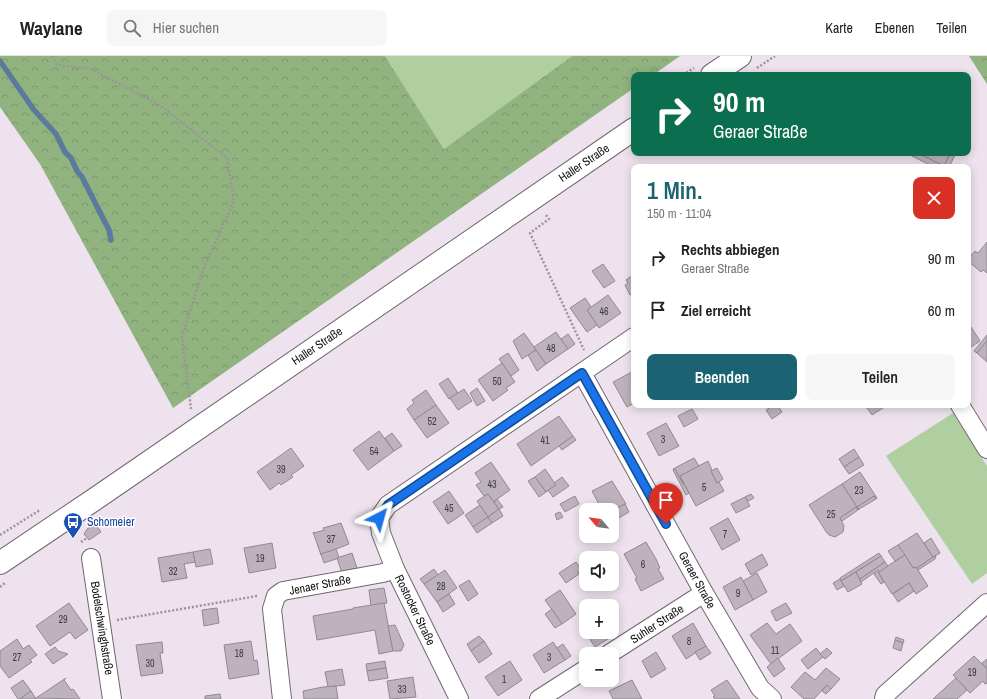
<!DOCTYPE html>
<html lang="de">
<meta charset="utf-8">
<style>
body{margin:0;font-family:"Archivo Narrow",sans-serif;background:#f6f6f6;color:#222;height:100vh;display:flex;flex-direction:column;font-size:15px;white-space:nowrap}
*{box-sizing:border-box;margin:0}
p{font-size:13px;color:#767676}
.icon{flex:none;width:22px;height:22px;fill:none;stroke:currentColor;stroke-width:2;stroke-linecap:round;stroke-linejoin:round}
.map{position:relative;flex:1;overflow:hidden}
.drawer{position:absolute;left:631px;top:108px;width:340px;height:244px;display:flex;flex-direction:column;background:#fff;border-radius:8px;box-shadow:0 2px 10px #0003}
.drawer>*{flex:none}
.banner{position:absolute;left:631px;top:16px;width:340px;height:84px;border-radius:8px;box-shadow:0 2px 10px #0003;background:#0b6e4f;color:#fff;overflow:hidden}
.needle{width:26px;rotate:299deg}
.buttons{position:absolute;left:579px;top:447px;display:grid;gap:8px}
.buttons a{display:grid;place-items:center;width:40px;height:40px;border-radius:8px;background:#fff;box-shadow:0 2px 10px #0003;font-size:20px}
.pin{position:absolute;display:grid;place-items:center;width:34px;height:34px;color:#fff;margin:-41px -17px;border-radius:50% 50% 50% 0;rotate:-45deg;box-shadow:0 0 4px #0007}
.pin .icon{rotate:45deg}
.me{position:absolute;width:44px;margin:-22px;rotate:39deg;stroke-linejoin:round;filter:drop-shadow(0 0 3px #0008)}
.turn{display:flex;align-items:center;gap:14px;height:84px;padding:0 16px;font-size:18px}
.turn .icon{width:52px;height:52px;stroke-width:2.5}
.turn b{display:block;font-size:28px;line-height:34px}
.round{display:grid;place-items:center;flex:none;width:42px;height:42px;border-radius:8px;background:#f6f6f6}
.overview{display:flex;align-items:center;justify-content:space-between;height:68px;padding:0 16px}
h1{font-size:24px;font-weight:600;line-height:30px;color:#1b6372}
.cta{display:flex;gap:8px;margin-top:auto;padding:8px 16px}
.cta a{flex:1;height:46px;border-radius:8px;background:#1b6372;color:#fff;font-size:16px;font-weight:600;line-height:46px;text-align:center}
.cta a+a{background:#f6f6f6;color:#222}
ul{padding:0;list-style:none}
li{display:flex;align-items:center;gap:12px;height:52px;padding:0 16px}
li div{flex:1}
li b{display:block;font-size:15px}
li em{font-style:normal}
header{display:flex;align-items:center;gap:24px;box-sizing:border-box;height:56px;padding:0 20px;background:#fff;border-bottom:1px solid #e0e0e0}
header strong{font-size:19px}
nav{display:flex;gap:22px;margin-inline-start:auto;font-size:14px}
.search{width:280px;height:36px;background:#f6f6f6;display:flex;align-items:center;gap:10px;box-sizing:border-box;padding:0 14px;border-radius:8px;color:#767676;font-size:15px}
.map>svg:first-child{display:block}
.green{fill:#afcfa0}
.forest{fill:url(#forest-crowns)}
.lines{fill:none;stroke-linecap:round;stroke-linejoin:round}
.stream{stroke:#5a7b9b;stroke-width:5.5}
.building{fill:#beb3bd;stroke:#938993}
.street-casing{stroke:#716871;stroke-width:20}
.secondary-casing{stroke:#716871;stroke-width:24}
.path{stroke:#9b939b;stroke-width:2.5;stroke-dasharray:2 2;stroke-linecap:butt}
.street{stroke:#fff;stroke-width:18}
.secondary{stroke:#fff;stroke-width:22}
.route-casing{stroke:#114b97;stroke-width:10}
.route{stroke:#1a73e8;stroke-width:7}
.labels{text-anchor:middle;stroke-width:3;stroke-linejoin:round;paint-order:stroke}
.number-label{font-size:10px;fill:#403b40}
.street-label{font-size:12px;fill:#161316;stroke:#fff}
.transit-label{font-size:12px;fill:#164399;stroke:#fff;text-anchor:start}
</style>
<header>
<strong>Waylane</strong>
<div class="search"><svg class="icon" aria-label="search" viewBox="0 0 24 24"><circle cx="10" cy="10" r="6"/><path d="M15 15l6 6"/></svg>Hier suchen</div>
<nav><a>Karte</a><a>Ebenen</a><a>Teilen</a></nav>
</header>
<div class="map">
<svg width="987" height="643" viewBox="0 0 987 643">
<defs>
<pattern id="forest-crowns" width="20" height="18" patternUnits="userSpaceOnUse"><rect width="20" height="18" fill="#90b37f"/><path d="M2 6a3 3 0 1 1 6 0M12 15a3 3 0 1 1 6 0" fill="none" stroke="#7b996d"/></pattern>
</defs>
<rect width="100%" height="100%" fill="#ede2ed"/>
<g class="green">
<polygon points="385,0 572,0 444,93"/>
<polygon points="953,357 987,410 987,517 972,528 886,400"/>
</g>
<g class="forest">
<polygon points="0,0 385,0 444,93 572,0 680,0 653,19 634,19 634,32 173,352 40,108 0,51"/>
<polygon points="969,0 987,0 987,28"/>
</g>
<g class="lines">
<polyline class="stream" points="0,5 34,54 56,78 65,96 71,102 77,115 82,121 109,174 111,184"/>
</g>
<g class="building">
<polygon points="914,97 918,97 944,110 950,97 956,97 949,111 934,111 912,100"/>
<polygon points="918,97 950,97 944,110"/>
<polygon points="987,186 987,217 983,214 981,216 968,205 968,203 975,195 978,197"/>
<polygon points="603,208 615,225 604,232 592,215"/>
<polygon points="634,218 634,236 630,239 625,229 628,227 626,224"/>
<polygon points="608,239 621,257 599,272 587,254"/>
<polygon points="585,242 591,251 587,254 597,269 587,276 570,252"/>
<polygon points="971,271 980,285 968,293 968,273"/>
<polygon points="556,276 568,293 546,308 534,291"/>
<polygon points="524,277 536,294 522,303 513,285"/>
<polygon points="568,278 575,288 568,293 561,283"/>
<polygon points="987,279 987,285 977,297 974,295"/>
<polygon points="987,285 987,306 977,297"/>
<polygon points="536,294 546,308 537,315 528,299"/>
<polygon points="508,297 519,314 511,320 499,303"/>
<polygon points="502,307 515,326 506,332 508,334 493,345 478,324"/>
<polygon points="634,315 634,347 627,351 613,326"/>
<polygon points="448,322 458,337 449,343 439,328"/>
<polygon points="477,332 485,345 477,350 470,337"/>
<polygon points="464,333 472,345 458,354 450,342"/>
<polygon points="426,334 436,349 414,364 407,353 414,347 412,344"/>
<polygon points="436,349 449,367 427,382 414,364"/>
<polygon points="774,349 777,349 782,356 772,363 766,354"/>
<polygon points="865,349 882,349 883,352 872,359"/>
<polygon points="692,353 698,363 684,371 678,360"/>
<polygon points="559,360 573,380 531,410 517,388"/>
<polygon points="666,367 679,390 659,400 647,377"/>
<polygon points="379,375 394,395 368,414 353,394"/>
<polygon points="392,377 402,390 394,395 385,382"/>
<polygon points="573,380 576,384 562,394 559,390"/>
<polygon points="291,392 304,410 291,419 293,421 281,429 279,427 270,434 257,416"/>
<polygon points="854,393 859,401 844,411 839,403"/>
<polygon points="859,401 864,409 849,418 844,411"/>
<polygon points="694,402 699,410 680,420 684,428 683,428 675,413 673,413"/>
<polygon points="708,405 712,414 711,415 717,427 719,426 724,435 696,450 680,420"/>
<polygon points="491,406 510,434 493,446 488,438 484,440 476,429 481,426 475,417"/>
<polygon points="717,412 723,423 717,427 711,415"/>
<polygon points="545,413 556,429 546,436 535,421"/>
<polygon points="675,413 683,428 684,428 689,437 686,439 673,414"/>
<polygon points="860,416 877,442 876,443 874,440 857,451 859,454 842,428"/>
<polygon points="535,421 546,436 539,441 528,425"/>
<polygon points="562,421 569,430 553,441 548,434 556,429 554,427"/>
<polygon points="612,425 626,448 612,455 612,454 602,454 592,435"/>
<polygon points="842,428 859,454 856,451 840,462 844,470 843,476 835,481 829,479 827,477 809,449"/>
<polygon points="449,435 464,457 448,468 433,446"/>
<polygon points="488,438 499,453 488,461 477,445"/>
<polygon points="751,438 754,442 748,445 745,441"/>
<polygon points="575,440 579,448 565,456 560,448"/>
<polygon points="874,440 876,443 859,453 857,451"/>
<polygon points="745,441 750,450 736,457 731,448"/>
<polygon points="497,443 503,451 499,453 494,446"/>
<polygon points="625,448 629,456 617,463 613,454"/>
<polygon points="480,449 488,461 473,471 465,459"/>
<polygon points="856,451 858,454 842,465 840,462"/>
<polygon points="499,453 503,460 492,467 488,461"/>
<polygon points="560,456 563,461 557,464 555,458"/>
<polygon points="488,461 492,467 477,477 473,471"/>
<polygon points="728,462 740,484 722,494 710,472"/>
<polygon points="341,467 349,488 321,499 313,476 314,477 324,474 323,472"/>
<polygon points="97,470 101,476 89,484 84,478 88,472"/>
<polygon points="917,477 933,501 917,512 916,511 913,512 898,489"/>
<polygon points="931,482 940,497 933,501 924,487"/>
<polygon points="646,486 656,503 660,512 658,513 664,523 641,535 635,523 637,522 624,498"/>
<polygon points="272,487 276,512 249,517 244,492"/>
<polygon points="898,489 905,499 895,505 888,495"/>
<polygon points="210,493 213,508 196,511 193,496"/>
<polygon points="336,493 339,502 324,507 321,498"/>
<polygon points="193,496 195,506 184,508 187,522 162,526 158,502"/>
<polygon points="612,496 619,507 612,512 612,502 603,502"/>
<polygon points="352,497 357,512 342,517 337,502"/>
<polygon points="879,497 881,500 841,525 840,522"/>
<polygon points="762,498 768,509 751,519 745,508"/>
<polygon points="905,499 913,512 916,511 928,530 916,538 909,527 892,538 878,516"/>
<polygon points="881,500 885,506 860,523 856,516"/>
<polygon points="936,500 935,503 918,514 917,512 933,501"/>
<polygon points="576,506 581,514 578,516 579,518 566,527 559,517"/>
<polygon points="885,506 888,510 879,516 878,514 861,526 860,523"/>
<polygon points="434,513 438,519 424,528 420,523"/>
<polygon points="445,514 457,532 437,546 424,528"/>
<polygon points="856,516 862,528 848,536 841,525"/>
<polygon points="878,516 884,526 881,528 874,518"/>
<polygon points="757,517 767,536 753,544 743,525"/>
<polygon points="741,521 753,544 735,554 723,531"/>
<polygon points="840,523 844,530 837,534 833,527"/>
<polygon points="469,524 478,538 468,545 459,530"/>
<polygon points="909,527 914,535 898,546 893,538"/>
<polygon points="384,532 387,547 371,550 369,534"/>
<polygon points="560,534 576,558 562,568 545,544"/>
<polygon points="449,538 455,548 443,556 437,546"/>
<polygon points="594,544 598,550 586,550 586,560 581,552"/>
<polygon points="69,547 88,574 75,583 70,576 50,590 36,570"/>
<polygon points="384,547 393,595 379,598 375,574 317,584 313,560 353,553 353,552"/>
<polygon points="786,547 792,557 776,565 771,555"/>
<polygon points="217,552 219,567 204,570 202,554"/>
<polygon points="552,553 562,568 555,572 545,558"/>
<polygon points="693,567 706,590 686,603 672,580"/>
<polygon points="767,567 776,578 790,568 802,585 771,608 750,579"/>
<polygon points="395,569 404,589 401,595 393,595 388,570"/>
<polygon points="586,571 586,576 612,576 612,572 616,578 595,591 583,573"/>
<polygon points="479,580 484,585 471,595 467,588"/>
<polygon points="896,581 904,584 903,587 895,584"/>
<polygon points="17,583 23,593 29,589 37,599 30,604 32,606 9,622 0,610 0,595"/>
<polygon points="895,584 903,587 901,595 893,592"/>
<polygon points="251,585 254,605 257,604 259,618 229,623 224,589"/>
<polygon points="484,585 492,598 479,607 471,595"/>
<polygon points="162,586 163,597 160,597 163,617 141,620 136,589"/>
<polygon points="553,586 565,604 544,617 533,599"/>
<polygon points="563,588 571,600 565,604 557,592"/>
<polygon points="706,590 711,597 700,604 695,596"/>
<polygon points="55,591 58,595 68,598 53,608 45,598"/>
<polygon points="816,592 823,601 808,613 801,604"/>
<polygon points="827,592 832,597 825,603 820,598"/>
<polygon points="656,596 666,613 651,622 642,605"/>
<polygon points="974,600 987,613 987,627 985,628 983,625 970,637 953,619"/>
<polygon points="778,602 785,613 774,621 767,611"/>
<polygon points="987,603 987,613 982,607"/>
<polygon points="385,605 386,612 367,615 366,608"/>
<polygon points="510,605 522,624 498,640 485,621"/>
<polygon points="386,612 388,622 369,625 367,615"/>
<polygon points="826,612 840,623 831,633 827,629 814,643 804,643 791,631 805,616 815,624"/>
<polygon points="342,613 345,629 328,631 325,616"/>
<polygon points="413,621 416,641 390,643 387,625"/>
<polygon points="66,622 64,624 71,634 73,633 80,643 36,642"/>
<polygon points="956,622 967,634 957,643 933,643"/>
<polygon points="23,624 31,635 20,643 18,643 11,632"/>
<polygon points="632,624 642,643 613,643 609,635"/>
<polygon points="727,624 740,643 715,643 713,641 715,640 711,634"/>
<polygon points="827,629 831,633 826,638 822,635"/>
<polygon points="336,630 338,643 304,643 303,635 323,631"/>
<polygon points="31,635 36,643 20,643"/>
<polygon points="220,638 221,643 205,643 205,640"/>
</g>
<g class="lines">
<defs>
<g id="street">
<polyline points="582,317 704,537 760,632 772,643"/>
<polyline points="960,349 987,393"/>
<polyline points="91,502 112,643"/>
<polyline points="609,598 704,537"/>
<polyline points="282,643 272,553 276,540 283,535 383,517 395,513"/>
<polyline points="459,643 395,513 381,477 379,462 388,449 634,281"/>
<polyline points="539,643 586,613"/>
<polyline points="884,643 885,639 987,547"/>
</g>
<g id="secondary">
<polyline points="712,19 740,0"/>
<polyline points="0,507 95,443 634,73"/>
</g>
</defs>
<use href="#street" class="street-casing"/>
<use href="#secondary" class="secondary-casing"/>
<g class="path">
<polyline points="52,0 57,9 91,13 161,50 227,102 234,145 202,216 182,281 191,353"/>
<polyline points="757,12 775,0"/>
<polyline points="683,19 694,12"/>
<polyline points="546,159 549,163 530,177 584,294"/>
<polyline points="0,479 40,454"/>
<polyline points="81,486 87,482"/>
<polyline points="0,531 5,527"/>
<polyline points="117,564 257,540"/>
</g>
<use href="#street" class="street"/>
<use href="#secondary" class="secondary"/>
</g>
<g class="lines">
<defs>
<polyline id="route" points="379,462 388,449 582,317 666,468"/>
</defs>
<use href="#route" class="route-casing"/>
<use href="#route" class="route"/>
</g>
<defs>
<symbol id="bus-pin" viewBox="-11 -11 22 30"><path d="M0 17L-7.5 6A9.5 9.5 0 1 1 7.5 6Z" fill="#1a4fb4" stroke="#fff"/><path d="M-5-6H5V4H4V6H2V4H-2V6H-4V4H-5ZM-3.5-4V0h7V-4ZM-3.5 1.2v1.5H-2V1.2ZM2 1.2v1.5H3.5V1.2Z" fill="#fff"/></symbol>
</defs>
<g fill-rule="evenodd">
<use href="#bus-pin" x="62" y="455" width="22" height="30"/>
</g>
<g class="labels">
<g class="number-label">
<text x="604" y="259">46</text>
<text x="551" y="296">48</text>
<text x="497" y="329">50</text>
<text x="432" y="369">52</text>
<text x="663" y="387">3</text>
<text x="545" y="388">41</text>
<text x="374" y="399">54</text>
<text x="281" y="417">39</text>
<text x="492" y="432">43</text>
<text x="704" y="435">5</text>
<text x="859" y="438">23</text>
<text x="449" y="456">45</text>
<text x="831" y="462">25</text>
<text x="725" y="482">7</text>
<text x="331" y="487">37</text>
<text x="260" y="506">19</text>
<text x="643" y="512">6</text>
<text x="173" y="519">32</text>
<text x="441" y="534">28</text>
<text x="738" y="541">9</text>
<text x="63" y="567">29</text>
<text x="689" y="589">8</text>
<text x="775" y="598">11</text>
<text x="239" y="601">18</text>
<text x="17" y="605">27</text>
<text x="549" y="605">3</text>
<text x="150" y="611">30</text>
<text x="972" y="620">19</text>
<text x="504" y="627">1</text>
<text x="402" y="637">33</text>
</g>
<g class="street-label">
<text transform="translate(584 107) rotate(-34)" y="4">Haller Straße</text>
<text transform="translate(317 290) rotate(-34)" y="4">Haller Straße</text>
<text transform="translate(697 524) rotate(61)" y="4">Geraer Straße</text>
<text transform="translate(320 529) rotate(-11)" y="4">Jenaer Straße</text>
<text transform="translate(415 554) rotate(64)" y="4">Rostocker Straße</text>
<text transform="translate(657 568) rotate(-33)" y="4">Suhler Straße</text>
<text transform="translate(102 572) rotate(81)" y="4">Bodelschwinghstraße</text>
</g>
<g class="transit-label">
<text x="87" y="470">Schomeier</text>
</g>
</g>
</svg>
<div class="buttons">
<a><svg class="needle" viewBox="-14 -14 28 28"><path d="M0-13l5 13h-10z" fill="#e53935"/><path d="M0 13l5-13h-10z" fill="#767676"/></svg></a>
<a><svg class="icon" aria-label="sound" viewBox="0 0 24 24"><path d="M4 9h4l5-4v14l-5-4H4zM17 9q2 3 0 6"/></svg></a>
<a>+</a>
<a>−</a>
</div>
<div class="pin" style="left:666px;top:468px;background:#d93025"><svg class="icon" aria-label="arrive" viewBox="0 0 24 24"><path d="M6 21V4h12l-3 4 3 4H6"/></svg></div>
<svg class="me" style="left:379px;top:462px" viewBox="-20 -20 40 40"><path d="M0-17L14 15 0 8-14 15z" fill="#1a73e8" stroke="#fff" stroke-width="4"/></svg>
<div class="banner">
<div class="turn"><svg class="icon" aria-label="right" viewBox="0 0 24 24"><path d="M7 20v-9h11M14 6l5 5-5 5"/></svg><div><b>90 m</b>Geraer Straße</div></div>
</div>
<section class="drawer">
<div class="overview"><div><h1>1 Min.</h1><p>150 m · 11:04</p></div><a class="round" style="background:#d93025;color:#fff"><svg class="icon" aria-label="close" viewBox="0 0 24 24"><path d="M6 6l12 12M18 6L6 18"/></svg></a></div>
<ul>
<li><svg class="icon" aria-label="right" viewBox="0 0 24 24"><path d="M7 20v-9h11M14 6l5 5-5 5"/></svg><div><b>Rechts abbiegen</b><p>Geraer Straße</p></div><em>90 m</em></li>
<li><svg class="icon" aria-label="arrive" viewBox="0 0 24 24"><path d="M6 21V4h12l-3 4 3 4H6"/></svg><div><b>Ziel erreicht</b></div><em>60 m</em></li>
</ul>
<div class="cta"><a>Beenden</a><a>Teilen</a></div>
</section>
</div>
